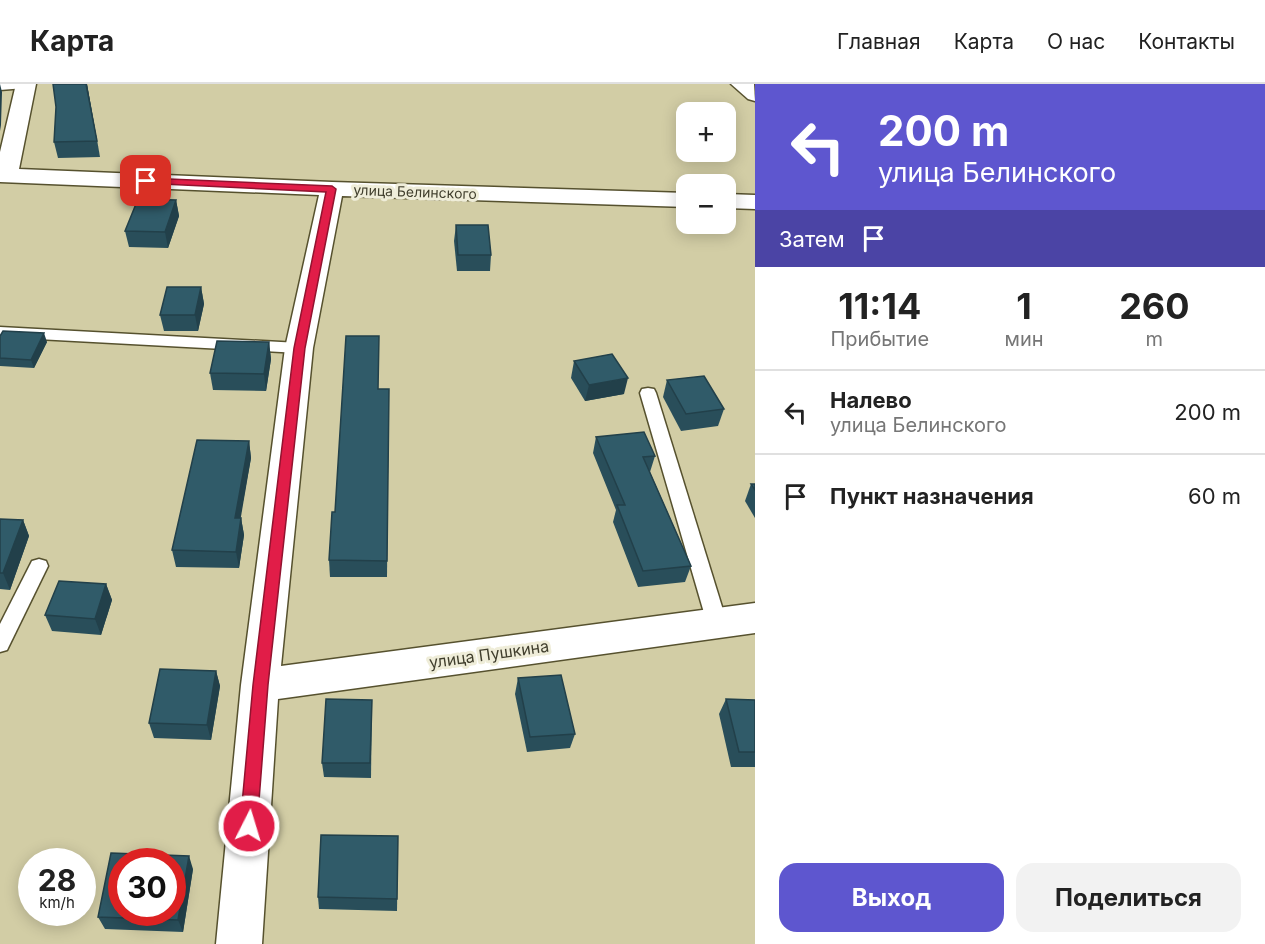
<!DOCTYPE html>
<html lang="ru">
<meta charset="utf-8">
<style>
body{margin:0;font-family:Inter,sans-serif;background:#f2f2f2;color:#222;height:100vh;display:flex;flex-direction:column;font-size:22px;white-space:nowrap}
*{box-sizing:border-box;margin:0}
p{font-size:20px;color:#767676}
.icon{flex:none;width:33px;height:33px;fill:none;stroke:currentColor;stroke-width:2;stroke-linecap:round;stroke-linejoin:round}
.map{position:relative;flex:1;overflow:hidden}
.details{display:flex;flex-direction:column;background:#fff;width:510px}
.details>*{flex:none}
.top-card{background:#5e56cf;color:#fff;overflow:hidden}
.tools{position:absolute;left:676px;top:18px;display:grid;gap:12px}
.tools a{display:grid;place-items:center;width:60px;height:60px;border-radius:12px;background:#fff;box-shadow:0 3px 15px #0003;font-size:30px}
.speed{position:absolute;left:18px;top:764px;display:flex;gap:12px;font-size:30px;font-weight:700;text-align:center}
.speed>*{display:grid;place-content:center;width:78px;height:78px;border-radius:50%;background:#fff;box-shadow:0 3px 15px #0003;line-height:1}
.speed small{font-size:15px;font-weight:400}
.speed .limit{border:9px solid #d22;background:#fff;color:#111}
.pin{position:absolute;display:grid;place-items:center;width:51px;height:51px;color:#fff;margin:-26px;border-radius:12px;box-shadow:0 3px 9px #0006}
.me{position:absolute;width:66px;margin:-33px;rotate:5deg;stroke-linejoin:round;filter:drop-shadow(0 0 4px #0008)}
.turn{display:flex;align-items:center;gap:21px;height:126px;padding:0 24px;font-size:27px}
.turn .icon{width:78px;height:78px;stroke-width:2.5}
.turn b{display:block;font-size:42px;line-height:51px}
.then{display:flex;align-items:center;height:57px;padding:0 24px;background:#0003;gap:12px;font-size:22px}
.eta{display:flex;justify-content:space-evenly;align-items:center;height:102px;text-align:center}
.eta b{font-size:36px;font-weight:700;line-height:42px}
.button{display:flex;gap:12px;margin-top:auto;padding:12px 24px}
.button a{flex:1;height:69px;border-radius:18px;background:#5e56cf;color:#fff;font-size:24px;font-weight:700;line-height:69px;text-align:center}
.button a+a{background:#f2f2f2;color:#222}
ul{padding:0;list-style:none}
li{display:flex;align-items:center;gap:18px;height:84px;padding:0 24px;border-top:2px solid #e0e0e0}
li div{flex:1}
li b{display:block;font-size:22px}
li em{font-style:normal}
header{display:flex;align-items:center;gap:36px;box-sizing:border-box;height:84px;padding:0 30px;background:#fff;border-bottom:2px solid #e0e0e0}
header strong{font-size:28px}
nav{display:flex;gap:33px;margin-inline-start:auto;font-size:21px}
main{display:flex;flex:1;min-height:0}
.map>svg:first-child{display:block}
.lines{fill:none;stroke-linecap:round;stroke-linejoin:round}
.lane-casing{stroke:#56512e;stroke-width:3}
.street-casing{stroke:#56512e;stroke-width:3}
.secondary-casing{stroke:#56512e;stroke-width:3}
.lane{fill:#fff;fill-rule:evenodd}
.street{fill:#fff;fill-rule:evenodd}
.secondary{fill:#fff;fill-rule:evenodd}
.wall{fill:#294e5a}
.shaded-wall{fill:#22404a}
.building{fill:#305b69;stroke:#22404a;stroke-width:1.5;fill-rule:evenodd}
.route{fill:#e11d48;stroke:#92132f;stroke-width:1.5}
.labels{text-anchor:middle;stroke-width:6;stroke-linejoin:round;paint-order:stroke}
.far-street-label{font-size:14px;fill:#403e2d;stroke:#efedd9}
.street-label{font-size:16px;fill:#403e2d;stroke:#efedd9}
</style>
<header>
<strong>Карта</strong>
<nav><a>Главная</a><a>Карта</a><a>О нас</a><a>Контакты</a></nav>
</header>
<main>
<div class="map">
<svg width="755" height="860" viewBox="0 0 755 860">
<rect width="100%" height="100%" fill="#d2cda5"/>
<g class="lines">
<defs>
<g id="lane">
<polygon points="0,0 30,0 30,1 25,4 0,6"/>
<polygon points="0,243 299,259 307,264 299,269 0,253"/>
<polygon points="648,304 654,305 656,309 727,539 724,545 717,547 710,545 707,539 640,309 642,305"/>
<polygon points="39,475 46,477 48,482 7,566 0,568 0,540 32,477"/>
</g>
<g id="street">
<polygon points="16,0 36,0 19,85 332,98 687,109 687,123 342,112 313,264 281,582 755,519 755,549 278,615 262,860 216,860 241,601 285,264 319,111 0,98 0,68"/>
<polygon points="726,110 755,111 755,125 726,124"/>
</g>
<polygon id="secondary" points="731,0 754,0 755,17 748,15"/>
</defs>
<use href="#lane" class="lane-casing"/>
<use href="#street" class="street-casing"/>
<use href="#secondary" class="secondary-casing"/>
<use href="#lane" class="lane"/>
<use href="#street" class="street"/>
<use href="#secondary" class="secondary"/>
</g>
<g class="wall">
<polygon points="87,0 100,73 58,74 54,58 56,23"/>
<polygon points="176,116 179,132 168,164 129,163 125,147"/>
<polygon points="456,141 491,171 490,187 457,187 454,157"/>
<polygon points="201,203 204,220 198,247 164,247 160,231"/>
<polygon points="0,252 47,258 34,284 0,282"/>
<polygon points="269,258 271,275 266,307 213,306 210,289"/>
<polygon points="574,277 624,310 585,317 571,294"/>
<polygon points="667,296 724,325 718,342 681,347 663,313"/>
<polygon points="378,305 389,305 387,493 330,493 329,476"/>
<polygon points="596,353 655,372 650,388 691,482 685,498 638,503 613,438 616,426 593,369"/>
<polygon points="249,357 251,374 240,434 241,434 244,451 239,484 176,483 172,466"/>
<polygon points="751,400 755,400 755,434 745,417"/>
<polygon points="0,435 23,436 29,452 10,506 0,505"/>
<polygon points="106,500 112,516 101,551 52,547 45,531"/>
<polygon points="216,587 220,602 211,656 154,654 149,639"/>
<polygon points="518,594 575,650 570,664 527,668 515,610"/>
<polygon points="726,615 755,616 755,683 731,683 719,630"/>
<polygon points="372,616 371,694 324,693 322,679"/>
<polygon points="398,752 397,827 319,825 318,813"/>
<polygon points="193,785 183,848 105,845 98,833"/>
</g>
<g class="shaded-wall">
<polygon points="0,0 2,8 1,41 0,47"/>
<polygon points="86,0 87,0 100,73 97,57"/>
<polygon points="176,116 179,132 168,164 165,148"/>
<polygon points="201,203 204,220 198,247 195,231"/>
<polygon points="44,249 47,258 34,284 31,276"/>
<polygon points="269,258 271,275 266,307 264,290"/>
<polygon points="628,294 624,310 585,317 589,301"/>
<polygon points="249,357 251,374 238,450 235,434"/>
<polygon points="241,434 244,451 239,484 236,468"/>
<polygon points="23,436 29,452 10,506 3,489"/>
<polygon points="106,500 112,516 101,551 95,535"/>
<polygon points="216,587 220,602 211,656 207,641"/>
<polygon points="189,772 193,785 183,848 178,836"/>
</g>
<g class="building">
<polygon points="53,0 86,0 97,57 54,58 56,23"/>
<polygon points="138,115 176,116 165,148 125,147"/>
<polygon points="456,141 488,141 491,171 458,171"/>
<polygon points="167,203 201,203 195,231 160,231"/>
<polygon points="3,247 44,249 31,276 0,274 0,252"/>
<polygon points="346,252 379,252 378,305 389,305 387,477 329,476 332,428 335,428"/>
<polygon points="217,257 269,258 264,290 210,289"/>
<polygon points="612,270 628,294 589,301 574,277"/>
<polygon points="704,292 724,325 686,330 667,296"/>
<polygon points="644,348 655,372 643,373 691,482 643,487 617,421 625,421 596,353"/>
<polygon points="197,356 249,357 235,434 241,434 236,468 172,466"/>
<polygon points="751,400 755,400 755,406"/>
<polygon points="0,435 23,436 3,489 0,489"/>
<polygon points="59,497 106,500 95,535 45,531"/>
<polygon points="160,585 216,587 207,641 149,639"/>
<polygon points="561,591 575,650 530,653 518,594"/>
<polygon points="326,615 372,616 370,679 322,679"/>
<polygon points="726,615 755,616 755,668 739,668"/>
<polygon points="321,751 398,752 397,815 318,813"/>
<path d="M 111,769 L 189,772 L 178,836 L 98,833 ZM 122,777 L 172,777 L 172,828 L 122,828 Z"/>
</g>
<polygon class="route" points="146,94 332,102 336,105 305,264 268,601 257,742 255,748 249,751 243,748 240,742 253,601 294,264 326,108 142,99 142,95"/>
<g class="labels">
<g class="far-street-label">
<text transform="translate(415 108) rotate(2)" y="5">улица Белинского</text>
</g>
<g class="street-label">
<text transform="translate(489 570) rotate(-8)" y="6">улица Пушкина</text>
</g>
</g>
</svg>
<div class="tools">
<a>+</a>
<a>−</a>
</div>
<div class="speed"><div>28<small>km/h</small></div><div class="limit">30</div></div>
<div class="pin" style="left:146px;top:97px;background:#d93025"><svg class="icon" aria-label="arrive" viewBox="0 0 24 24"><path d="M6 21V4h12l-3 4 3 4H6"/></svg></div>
<svg class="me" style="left:249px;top:742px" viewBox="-20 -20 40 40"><circle r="17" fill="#e11d48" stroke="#fff" stroke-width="3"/><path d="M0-11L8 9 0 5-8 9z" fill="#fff"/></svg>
</div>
<section class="details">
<div class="top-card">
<div class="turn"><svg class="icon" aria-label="left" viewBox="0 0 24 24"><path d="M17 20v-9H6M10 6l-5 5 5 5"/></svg><div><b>200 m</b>улица Белинского</div></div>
<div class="then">Затем<svg class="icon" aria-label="arrive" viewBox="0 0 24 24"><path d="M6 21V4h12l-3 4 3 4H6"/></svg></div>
</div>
<div class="eta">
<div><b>11:14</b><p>Прибытие</p></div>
<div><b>1</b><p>мин</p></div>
<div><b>260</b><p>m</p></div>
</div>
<ul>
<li><svg class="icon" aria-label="left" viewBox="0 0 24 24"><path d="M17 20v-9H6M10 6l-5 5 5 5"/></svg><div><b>Налево</b><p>улица Белинского</p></div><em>200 m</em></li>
<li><svg class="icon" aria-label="arrive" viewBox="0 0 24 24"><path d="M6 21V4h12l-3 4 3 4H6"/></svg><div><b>Пункт назначения</b></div><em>60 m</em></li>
</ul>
<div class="button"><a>Выход</a><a>Поделиться</a></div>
</section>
</main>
